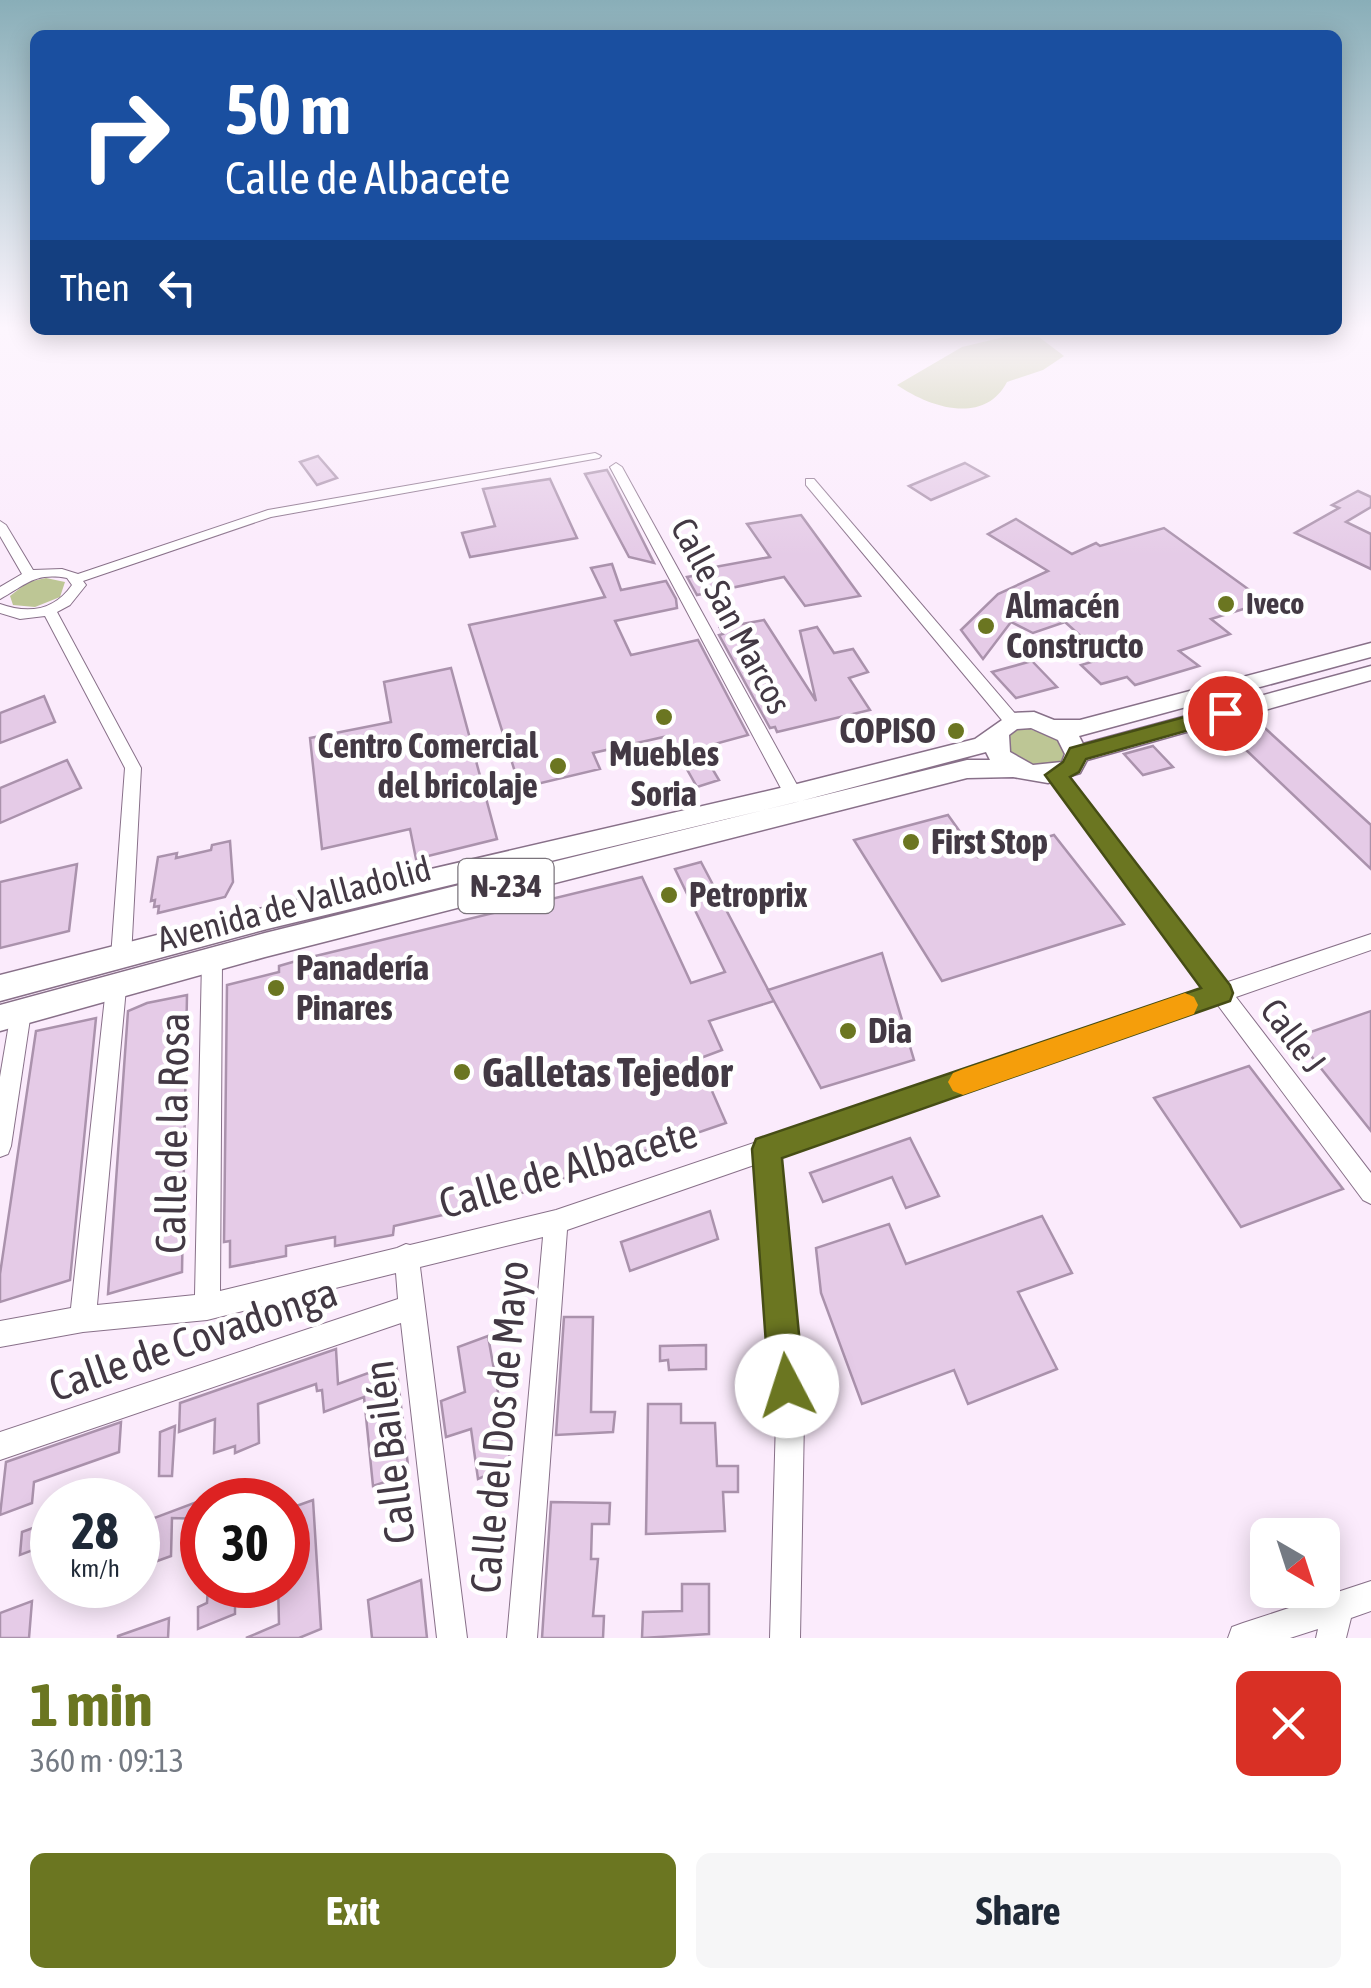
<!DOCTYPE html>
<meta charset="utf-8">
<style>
body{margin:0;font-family:"Asap Condensed",sans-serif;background:#f6f6f7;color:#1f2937;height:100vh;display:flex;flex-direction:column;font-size:38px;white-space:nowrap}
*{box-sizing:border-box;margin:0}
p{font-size:32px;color:#747a83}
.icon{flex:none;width:55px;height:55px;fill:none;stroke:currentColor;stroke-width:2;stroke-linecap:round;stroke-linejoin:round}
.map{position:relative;height:1638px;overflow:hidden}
.sheet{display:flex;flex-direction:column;background:#fff;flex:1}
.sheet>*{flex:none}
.top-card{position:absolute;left:30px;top:30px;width:1312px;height:305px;border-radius:15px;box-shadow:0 5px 25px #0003;background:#1a4fa0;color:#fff;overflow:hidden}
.needle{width:65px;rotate:141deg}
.controls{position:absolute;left:1250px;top:1518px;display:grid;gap:20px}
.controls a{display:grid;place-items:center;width:90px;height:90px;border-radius:15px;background:#fff;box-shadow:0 5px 25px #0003;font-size:50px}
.speed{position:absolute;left:30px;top:1478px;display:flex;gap:20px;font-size:50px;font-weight:700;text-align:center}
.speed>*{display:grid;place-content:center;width:130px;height:130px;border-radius:50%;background:#fff;box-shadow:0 5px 25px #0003;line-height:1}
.speed small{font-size:25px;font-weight:400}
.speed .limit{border:15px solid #d22;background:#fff;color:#111}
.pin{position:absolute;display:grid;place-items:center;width:85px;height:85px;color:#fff;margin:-42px;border:5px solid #fff;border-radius:50%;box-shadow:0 2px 10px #0007}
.me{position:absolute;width:110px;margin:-55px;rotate:355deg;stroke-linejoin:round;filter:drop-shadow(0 0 8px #0008)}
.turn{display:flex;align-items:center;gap:35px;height:210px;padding:0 30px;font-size:45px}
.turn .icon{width:130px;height:130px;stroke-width:2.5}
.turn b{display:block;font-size:70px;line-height:85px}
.then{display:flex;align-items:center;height:95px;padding:0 30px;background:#0003;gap:20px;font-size:38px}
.round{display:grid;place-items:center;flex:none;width:105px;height:105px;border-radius:15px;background:#f6f6f7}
.headline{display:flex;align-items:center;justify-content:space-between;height:170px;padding:0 30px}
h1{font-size:60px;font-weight:700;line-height:75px;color:#6b7621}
.cta{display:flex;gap:20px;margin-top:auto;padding:20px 30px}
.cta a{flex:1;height:115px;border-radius:15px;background:#6b7621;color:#fff;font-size:40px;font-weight:700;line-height:115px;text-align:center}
.cta a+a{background:#f6f6f7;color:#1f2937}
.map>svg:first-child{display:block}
.green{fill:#bdc695}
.building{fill:#e5cbe7;stroke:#aa92ac;stroke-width:2.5}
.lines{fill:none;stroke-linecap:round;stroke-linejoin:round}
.street-casing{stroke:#887089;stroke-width:2}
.primary-casing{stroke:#887089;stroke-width:3}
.street{fill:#fff;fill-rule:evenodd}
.primary{fill:#fff;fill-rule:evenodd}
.route{fill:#6b7621;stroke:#464d15;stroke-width:2.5}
.slow{fill:#f59e0b}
.poi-dot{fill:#6b7621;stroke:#fff;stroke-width:4}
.labels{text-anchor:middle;stroke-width:9;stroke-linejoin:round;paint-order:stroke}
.far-poi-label{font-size:30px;font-weight:bold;fill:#433944;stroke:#fff;text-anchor:start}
.shield{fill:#fff;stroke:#7b747c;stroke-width:2.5}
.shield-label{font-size:32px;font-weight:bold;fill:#433944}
.poi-label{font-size:35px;font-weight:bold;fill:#433944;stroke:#fff;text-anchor:start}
.street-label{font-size:35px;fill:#433944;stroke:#fff}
.near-poi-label{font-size:42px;font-weight:bold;fill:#433944;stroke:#fff;text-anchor:start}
.near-street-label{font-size:42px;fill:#433944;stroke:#fff}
</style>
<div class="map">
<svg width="1371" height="1638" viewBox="0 0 1371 1638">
<rect width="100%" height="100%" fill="#fbebfc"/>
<g class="green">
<path d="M 1004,337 L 1039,337 L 1064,356 L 1043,370 L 1007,382 C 984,426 929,407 897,385 L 962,347 Z"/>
<polygon points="46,578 65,582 60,597 35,607 13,605 10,596 28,582"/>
<polygon points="1023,727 1057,738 1065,750 1061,762 1035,768 1008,754 1009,734"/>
</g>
<g class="building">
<polygon points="318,456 337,478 317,485 300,462"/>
<polygon points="965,463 988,476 931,500 909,486"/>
<polygon points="607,470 612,479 654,563 629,557 585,474"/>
<polygon points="550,479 577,538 470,557 462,533 495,526 483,489"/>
<polygon points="1358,491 1371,497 1371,507 1346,522 1371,534 1371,569 1295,533 1339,508 1332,505"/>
<polygon points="801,515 860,596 805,606 784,577 697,595 687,577 704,574 693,571 770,557 747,524"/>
<polygon points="1016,519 1072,554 1096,543 1100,546 1164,528 1266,602 1211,619 1230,634 1179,651 1199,666 1135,685 1127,677 1101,684 1081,665 1105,658 1065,622 1033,633 1011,622 983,659 961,630 998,594 1048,571 988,534"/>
<polygon points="612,564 621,590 666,581 676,599 677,608 615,621 631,655 698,640 748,735 700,748 719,780 697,787 668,736 593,753 600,769 520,788 469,625 605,597 591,568"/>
<polygon points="764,620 816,701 800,631 817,627 834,653 853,649 868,672 849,678 870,710 777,732 775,727 770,728 719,635 723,634 720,628"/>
<polygon points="1032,661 1057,687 1016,698 992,672"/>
<polygon points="451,668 497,839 416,859 410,829 322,849 310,738 391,722 384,682"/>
<polygon points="44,696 55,722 0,743 0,713"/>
<polygon points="1255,719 1371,825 1371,869 1223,728"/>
<polygon points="1153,746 1173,767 1143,775 1124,754"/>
<polygon points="67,760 81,788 0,823 0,788"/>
<polygon points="948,815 978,857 1054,835 1124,924 942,981 854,840"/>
<polygon points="230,841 233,882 225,897 158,913 159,906 154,907 155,900 151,901 158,857 177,853 176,858 211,850 212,845"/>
<polygon points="701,862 774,1001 709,1021 722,1050 698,1059 726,1123 487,1205 394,1226 393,1235 335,1246 335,1237 286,1246 286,1256 230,1267 230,1241 224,1242 227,985 279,972 279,966 303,959 642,877 691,983 725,972 675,869"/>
<polygon points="77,864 69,931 0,948 0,882"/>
<polygon points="882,953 914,1060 821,1088 768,990"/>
<polygon points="187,995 182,1272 108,1294 128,1011 147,1003"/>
<polygon points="1371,1011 1371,1131 1296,1037"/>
<polygon points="96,1018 70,1280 0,1302 0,1274 36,1031"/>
<polygon points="1249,1066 1343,1189 1241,1227 1154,1098"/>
<polygon points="910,1138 939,1196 906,1208 892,1177 823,1202 810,1173"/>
<polygon points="710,1211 718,1239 630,1271 621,1242"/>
<polygon points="1042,1216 1072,1273 1018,1292 1057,1369 968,1404 954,1370 862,1404 821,1293 816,1248 889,1224 906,1264"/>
<polygon points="564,1317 593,1317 591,1412 615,1412 613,1432 556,1435"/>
<polygon points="488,1336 511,1465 478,1479 471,1429 446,1437 441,1401 465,1392 458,1347"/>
<polygon points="706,1345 706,1369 669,1370 668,1360 660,1361 660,1346"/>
<polygon points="336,1349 338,1384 396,1363 409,1474 373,1486 364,1397 324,1412 322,1390 317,1391 316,1384 258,1404 259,1443 235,1453 235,1446 214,1453 215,1419 179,1432 180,1403"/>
<polygon points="648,1404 681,1404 681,1423 715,1423 717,1466 738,1466 738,1492 723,1492 725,1531 646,1534"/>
<polygon points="121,1422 119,1452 34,1482 32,1503 0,1515 6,1462"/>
<polygon points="175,1426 172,1476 159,1476 160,1432"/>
<polygon points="202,1500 202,1519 172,1518 171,1556 138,1568 138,1524"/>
<polygon points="313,1500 321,1629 299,1638 246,1638 279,1624 278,1585 288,1585 288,1509"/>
<polygon points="551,1502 610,1503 609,1524 592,1524 591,1559 598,1559 593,1616 604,1616 603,1638 542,1638"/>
<polygon points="52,1521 52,1543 20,1555 22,1532"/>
<polygon points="421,1580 427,1638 372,1638 368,1600"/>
<polygon points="682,1584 709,1584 709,1634 642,1638 643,1612 682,1611"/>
<polygon points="208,1585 235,1585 235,1614 198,1629 198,1607 207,1603"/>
<polygon points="32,1601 29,1638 0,1638 0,1613"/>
<polygon points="169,1618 168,1638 118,1638 118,1636"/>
</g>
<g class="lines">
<defs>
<g id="street">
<path d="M 595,453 L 601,456 L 599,458 L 271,517 L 83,581 L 86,585 L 70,605 L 57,612 L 141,768 L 131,957 L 128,963 L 121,965 L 114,963 L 111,957 L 125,768 L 45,616 L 20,619 L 0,613 L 0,604 C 28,614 54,611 72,585 L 67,578 C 34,572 26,585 0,599 L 0,587 L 22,574 L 0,536 L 0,521 L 6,525 L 33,570 L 62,569 L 78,574 L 268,510 Z"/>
<polygon points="616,463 622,467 802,794 799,798 787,798 784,794 610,467"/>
<polygon points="806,479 814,479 1018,717 1020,721 1018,725 1006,725 806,485"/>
<polygon points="1056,769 1062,771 1225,983 1371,934 1371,950 1236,997 1371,1173 1371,1204 1363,1200 1217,1004 779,1156 804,1419 800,1638 770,1638 776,1419 757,1164 567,1230 537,1638 507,1638 543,1237 420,1267 467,1638 437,1638 401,1323 0,1460 0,1432 398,1299 396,1273 207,1320 83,1332 0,1347 0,1321 71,1308 106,988 109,982 116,979 123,982 126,988 97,1305 195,1295 202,960 205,954 212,952 219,954 222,960 220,1291 397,1248 406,1244 410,1245 556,1210 1206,990 1050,779 1048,775"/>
<polygon points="21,1003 28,1006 31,1012 11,1146 8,1154 0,1157 0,1077 11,1012 14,1006"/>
<polygon points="1371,1581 1371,1611 1351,1618 1346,1638 1316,1638 1318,1629 1290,1638 1228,1638 1232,1627 1243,1623"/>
</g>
<path id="primary" d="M 1371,643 L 1371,657 L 1079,736 L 1083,744 L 1371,666 L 1371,680 L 1087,760 L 1080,773 L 1048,783 L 1013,777 L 967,778 L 265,957 L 0,1031 L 0,1005 L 265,933 L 967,760 L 990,760 L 986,752 L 793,803 L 267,929 L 0,1001 L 0,975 L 267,907 L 793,785 L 975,739 L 1012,713 L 1034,712 L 1054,720 L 1080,720 ZM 1031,728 L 1058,740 L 1065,754 L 1062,762 L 1033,765 L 1010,752 L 1009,735 L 1017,729 Z"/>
</defs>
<use href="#street" class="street-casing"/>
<use href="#primary" class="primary-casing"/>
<use href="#street" class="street"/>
<use href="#primary" class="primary"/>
</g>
<linearGradient id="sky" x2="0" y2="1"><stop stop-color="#89aeb8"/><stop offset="0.59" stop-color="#fdf6fe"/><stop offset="1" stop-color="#fdf6fe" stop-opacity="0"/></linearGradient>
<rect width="1371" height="555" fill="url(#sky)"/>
<polygon class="route" points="1225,706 1232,708 1236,713 1232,718 1086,759 1079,772 1070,777 1230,985 1233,993 1230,1001 782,1158 804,1386 799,1398 787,1403 774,1398 769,1386 752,1149 756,1139 1201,988 1045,775 1063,762 1070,748"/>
<polygon class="slow" points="1185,993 1194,997 1198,1005 1194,1014 963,1095 953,1091 948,1082 953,1073 963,1069"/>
<g class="poi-dot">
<circle cx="1226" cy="604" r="10"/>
<circle cx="986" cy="626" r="10"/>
<circle cx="664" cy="717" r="10"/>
<circle cx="956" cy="731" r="10"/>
<circle cx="558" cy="766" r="10"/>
<circle cx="911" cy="842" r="10"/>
<circle cx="669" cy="895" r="10"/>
<circle cx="276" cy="988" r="10"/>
<circle cx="848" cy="1031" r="10"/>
<circle cx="462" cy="1072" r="10"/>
</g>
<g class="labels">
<g class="far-poi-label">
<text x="1246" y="614">Iveco</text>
</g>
<rect class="shield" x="458.5" y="859" width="95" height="54" rx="8"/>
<g class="shield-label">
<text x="506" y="897">N-234</text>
</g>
<g class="poi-label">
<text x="1006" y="618">Almacén<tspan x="1006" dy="40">Constructo</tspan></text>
<text x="936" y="743" text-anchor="end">COPISO</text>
<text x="538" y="758" text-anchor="end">Centro Comercial<tspan x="538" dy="40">del bricolaje</tspan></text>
<text x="664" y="766" text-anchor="middle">Muebles<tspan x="664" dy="40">Soria</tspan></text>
<text x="931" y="854">First Stop</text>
<text x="689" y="907">Petroprix</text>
<text x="296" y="980">Panadería<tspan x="296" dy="40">Pinares</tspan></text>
<text x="868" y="1043">Dia</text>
</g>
<g class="street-label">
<text transform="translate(731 616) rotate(62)" y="12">Calle San Marcos</text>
<text transform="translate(294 904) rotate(-15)" y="12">Avenida de Valladolid</text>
<text transform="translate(1293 1036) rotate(53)" y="12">Calle J</text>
</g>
<g class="near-poi-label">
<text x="482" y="1087">Galletas Tejedor</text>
</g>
<g class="near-street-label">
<text transform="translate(172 1133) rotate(-89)" y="15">Calle de la Rosa</text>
<text transform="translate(568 1168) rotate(-16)" y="15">Calle de Albacete</text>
<text transform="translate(193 1339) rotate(-19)" y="15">Calle de Covadonga</text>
<text transform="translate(499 1427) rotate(-85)" y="15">Calle del Dos de Mayo</text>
<text transform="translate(389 1452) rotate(-97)" y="15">Calle Bailén</text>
</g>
</g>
</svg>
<div class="controls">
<a><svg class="needle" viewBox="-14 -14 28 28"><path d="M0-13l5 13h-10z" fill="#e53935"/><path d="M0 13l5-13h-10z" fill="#747a83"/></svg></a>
</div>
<div class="speed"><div>28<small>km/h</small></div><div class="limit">30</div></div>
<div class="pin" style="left:1225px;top:713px;background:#d93025"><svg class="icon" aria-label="arrive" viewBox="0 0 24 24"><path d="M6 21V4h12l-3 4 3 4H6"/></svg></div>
<svg class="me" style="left:787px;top:1386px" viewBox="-20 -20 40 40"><circle r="19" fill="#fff"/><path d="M0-13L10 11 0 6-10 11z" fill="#6b7621"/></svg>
<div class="top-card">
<div class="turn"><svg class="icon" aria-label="right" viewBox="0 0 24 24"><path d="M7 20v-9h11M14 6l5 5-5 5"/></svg><div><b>50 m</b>Calle de Albacete</div></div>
<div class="then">Then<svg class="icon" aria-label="left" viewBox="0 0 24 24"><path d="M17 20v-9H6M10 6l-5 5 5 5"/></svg></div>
</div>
</div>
<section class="sheet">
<div class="headline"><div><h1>1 min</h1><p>360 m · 09:13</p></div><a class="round" style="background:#d93025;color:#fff"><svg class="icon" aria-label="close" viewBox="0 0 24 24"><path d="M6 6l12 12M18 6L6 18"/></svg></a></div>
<div class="cta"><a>Exit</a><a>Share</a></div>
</section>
